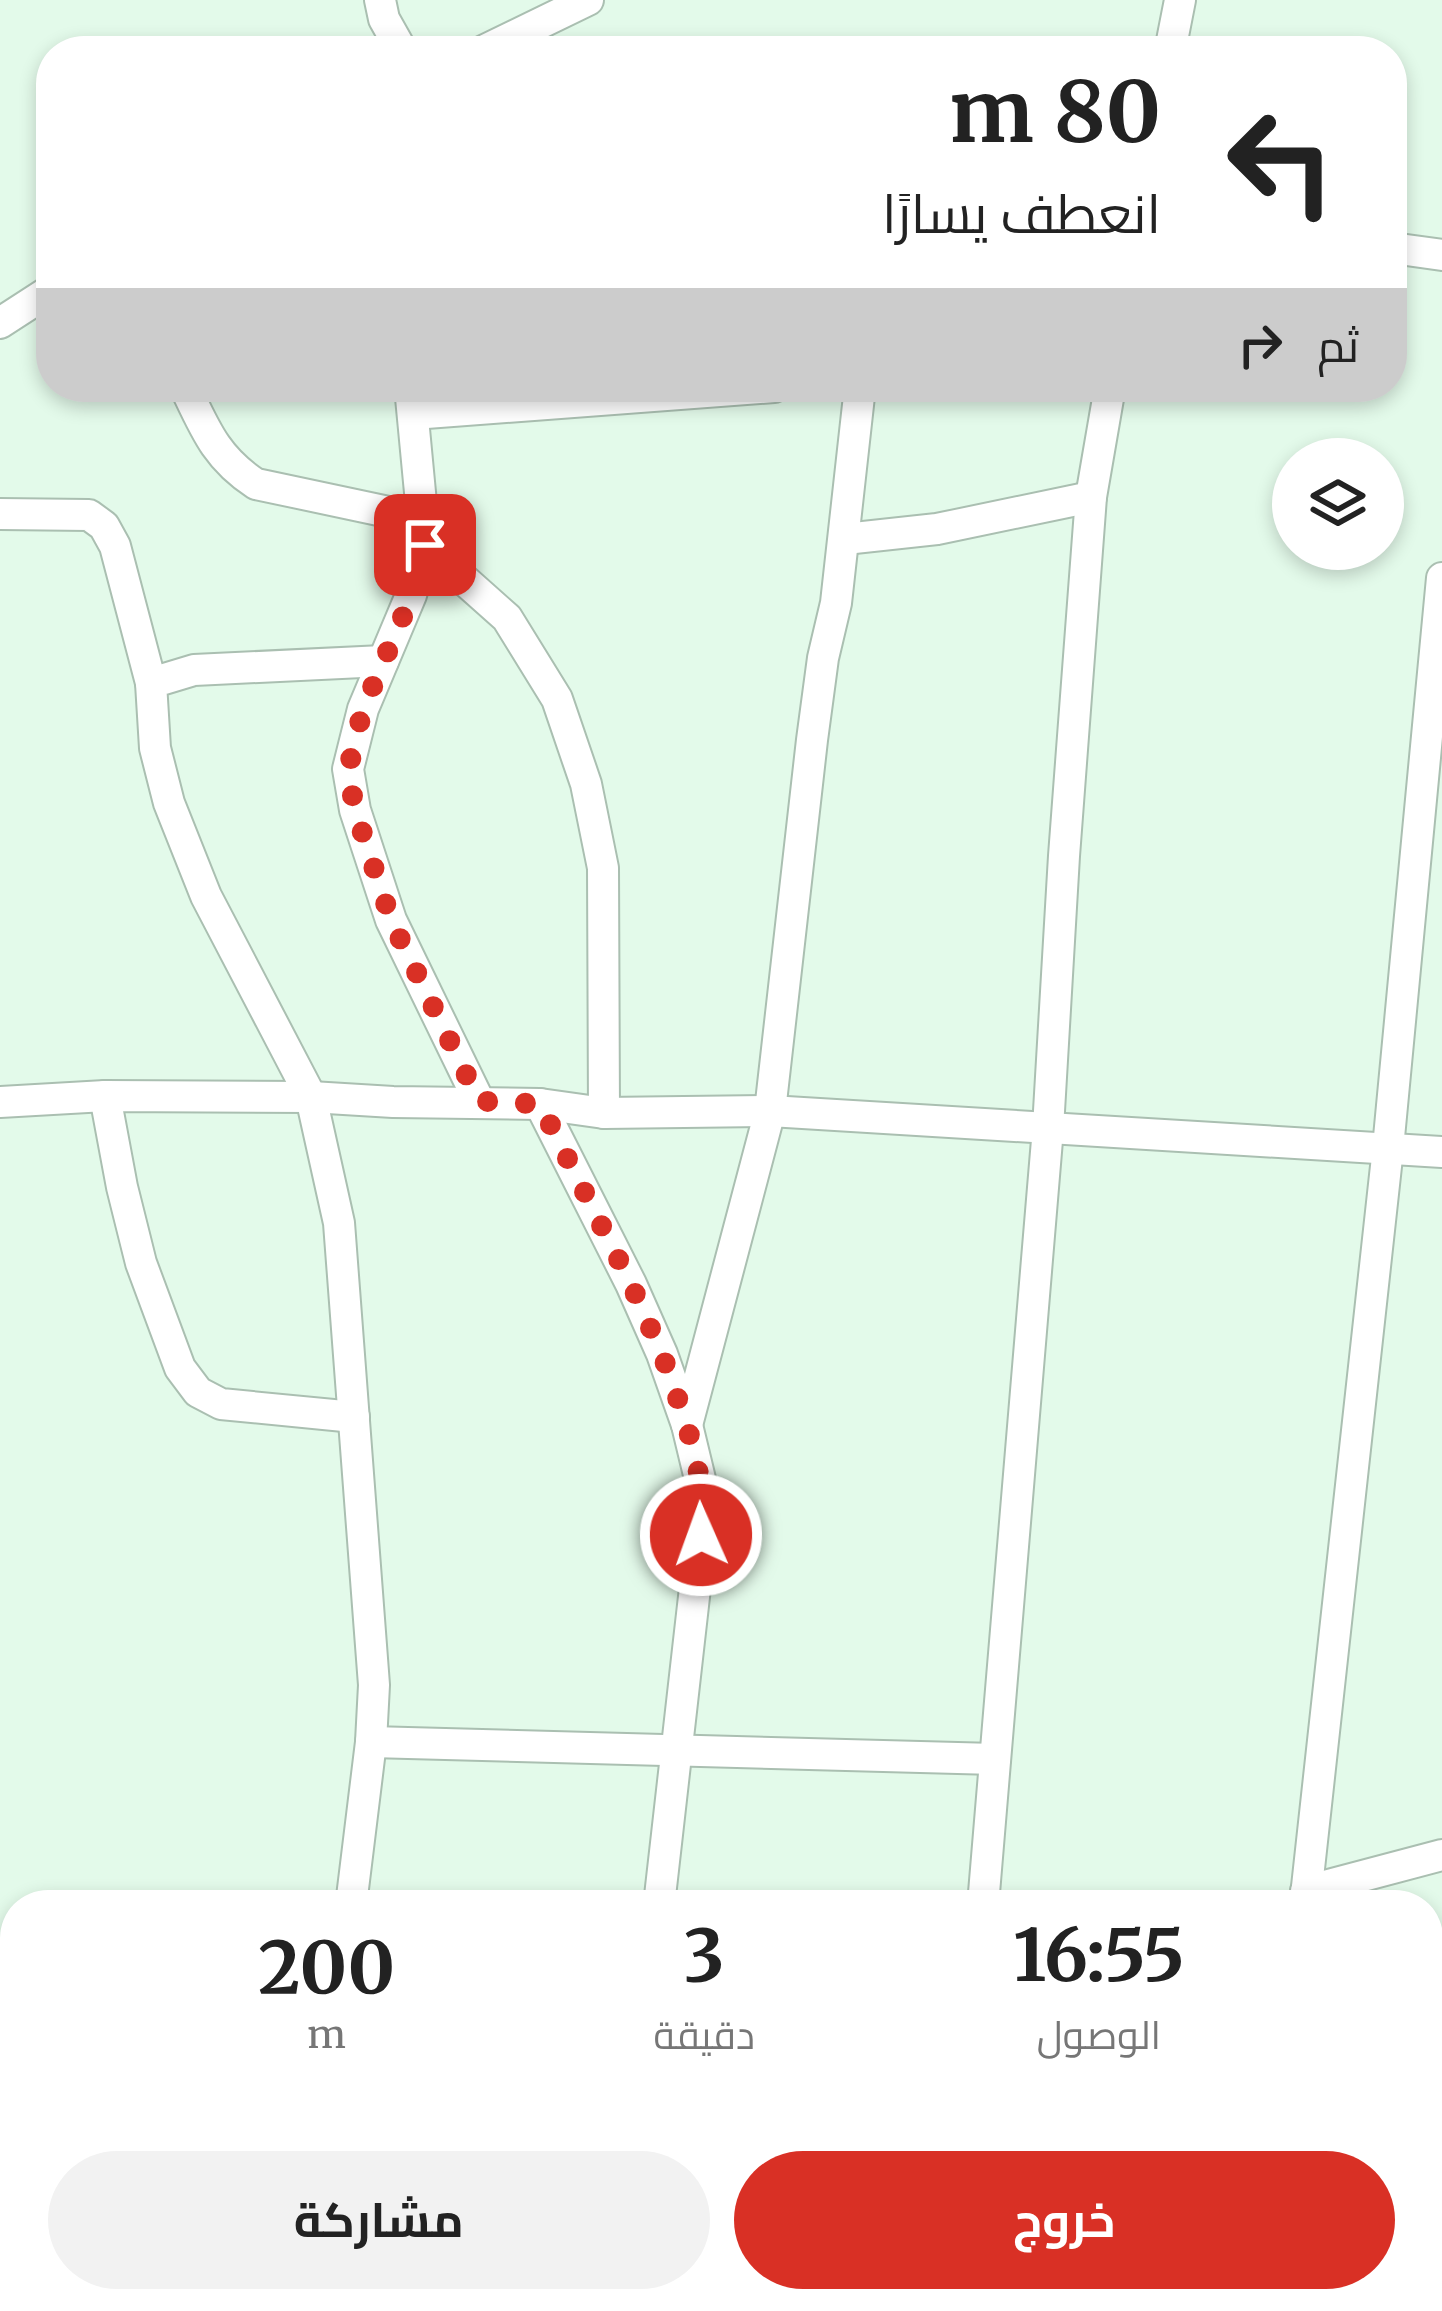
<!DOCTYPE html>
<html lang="ar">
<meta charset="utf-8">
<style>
body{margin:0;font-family:Merriweather,Cairo,serif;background:#f2f2f2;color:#222;direction:rtl;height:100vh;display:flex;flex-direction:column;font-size:45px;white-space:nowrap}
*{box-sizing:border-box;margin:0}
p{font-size:39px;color:#767676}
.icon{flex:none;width:66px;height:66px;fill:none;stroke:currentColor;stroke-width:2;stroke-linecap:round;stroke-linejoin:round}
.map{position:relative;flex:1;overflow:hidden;direction:ltr}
.side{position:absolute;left:0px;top:1890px;width:1443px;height:423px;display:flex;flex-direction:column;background:#fff;border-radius:48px 48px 0 0;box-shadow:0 6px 18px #0003;direction:rtl}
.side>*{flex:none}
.banner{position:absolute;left:36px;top:36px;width:1371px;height:366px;border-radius:48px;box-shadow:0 6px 18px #0003;direction:rtl;background:#fff;color:#222;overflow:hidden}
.buttons{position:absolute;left:1272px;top:438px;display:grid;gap:24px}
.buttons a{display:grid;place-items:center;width:132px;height:132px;border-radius:50%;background:#fff;box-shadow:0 6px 18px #0003;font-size:60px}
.pin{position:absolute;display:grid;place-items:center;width:102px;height:102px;color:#fff;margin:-51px;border-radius:24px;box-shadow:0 6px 18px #0006}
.me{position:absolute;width:132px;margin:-66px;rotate:358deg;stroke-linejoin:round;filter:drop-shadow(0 0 9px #0008)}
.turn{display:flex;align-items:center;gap:42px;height:252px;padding:0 48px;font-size:54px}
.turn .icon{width:156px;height:156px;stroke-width:2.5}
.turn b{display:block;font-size:84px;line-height:102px}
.then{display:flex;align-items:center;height:114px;padding:0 48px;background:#0003;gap:24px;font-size:45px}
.eta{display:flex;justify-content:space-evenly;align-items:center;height:204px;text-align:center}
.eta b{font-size:72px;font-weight:700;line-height:84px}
.action{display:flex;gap:24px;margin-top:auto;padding:24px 48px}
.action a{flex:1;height:138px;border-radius:72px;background:#d93025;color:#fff;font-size:48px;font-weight:700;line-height:138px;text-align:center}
.action a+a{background:#f2f2f2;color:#222}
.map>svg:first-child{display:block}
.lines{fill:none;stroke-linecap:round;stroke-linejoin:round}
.minor-casing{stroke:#aabfb1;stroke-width:34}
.minor{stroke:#fff;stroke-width:30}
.route{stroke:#d93025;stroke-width:21;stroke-dasharray:0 37.8}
</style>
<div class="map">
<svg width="1442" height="2311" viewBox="0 0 1442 2311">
<rect width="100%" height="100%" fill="#e3faea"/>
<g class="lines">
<defs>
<g id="minor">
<polyline points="380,0 384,19 402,51"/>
<polyline points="483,51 588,0"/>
<polyline points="1170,51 1180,0"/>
<polyline points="1392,248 1442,255"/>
<polyline points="0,323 51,290"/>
<path d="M 185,387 C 205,429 216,458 256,484 L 421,519"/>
<polyline points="410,387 425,545 411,595 363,709 348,769 355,810 391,920 479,1101"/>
<polyline points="413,414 774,387"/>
<polyline points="0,514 89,515 104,526 115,546 151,683"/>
<polyline points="845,539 937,529 1091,497"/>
<polyline points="425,545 507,618 557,699 586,784 603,868 604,1113"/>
<polyline points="105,1096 122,1187 141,1263 180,1368 198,1392 221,1404 354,1417"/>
<polyline points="0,1102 105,1096 311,1097 393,1102 540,1104 604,1113 770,1111 1442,1152"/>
<polyline points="540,1104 631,1284 662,1354 687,1425 700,1479 701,1535 659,1905"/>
<polyline points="687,1425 770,1111 812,740 823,658 836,603 860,387"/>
<polyline points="371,1742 995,1759"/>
<polyline points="1306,1891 1442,1855"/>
<polyline points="351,1905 371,1742 374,1685 339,1223 311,1097 206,896 169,803 155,748 151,683 194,670 383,661"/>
<polyline points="983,1905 1048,1128 1064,856 1091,497 1110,387"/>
<polyline points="1305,1905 1388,1148 1442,578"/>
<polyline points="0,2014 15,2015"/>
<polyline points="1428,2066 1442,2066"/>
<polyline points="311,2311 312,2298"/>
<polyline points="618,2311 620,2298"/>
<polyline points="949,2311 950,2298"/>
<polyline points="1268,2311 1269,2298"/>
</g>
</defs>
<use href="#minor" class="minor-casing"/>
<use href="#minor" class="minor"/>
</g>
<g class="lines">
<polyline class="route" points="425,545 412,595 363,709 348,770 355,810 391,920 479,1101 540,1104 631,1284 662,1354 687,1425 700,1479 701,1535"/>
</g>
</svg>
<div class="buttons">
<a><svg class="icon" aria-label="layers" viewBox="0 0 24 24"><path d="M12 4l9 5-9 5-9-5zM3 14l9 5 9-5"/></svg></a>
</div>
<div class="pin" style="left:425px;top:545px;background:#d93025"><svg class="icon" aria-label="arrive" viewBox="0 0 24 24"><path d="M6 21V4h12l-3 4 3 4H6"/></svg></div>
<svg class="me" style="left:701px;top:1535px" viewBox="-20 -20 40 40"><circle r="17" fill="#d93025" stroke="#fff" stroke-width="3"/><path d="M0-11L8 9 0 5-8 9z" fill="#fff"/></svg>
<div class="banner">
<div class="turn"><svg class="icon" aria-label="left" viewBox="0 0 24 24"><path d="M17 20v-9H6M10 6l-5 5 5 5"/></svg><div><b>80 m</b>انعطف يسارًا</div></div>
<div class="then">ثم<svg class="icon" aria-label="right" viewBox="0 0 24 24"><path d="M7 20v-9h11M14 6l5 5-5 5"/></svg></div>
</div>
<section class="side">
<div class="eta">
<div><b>16:55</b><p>الوصول</p></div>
<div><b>3</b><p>دقيقة</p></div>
<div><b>200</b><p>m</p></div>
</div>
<div class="action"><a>خروج</a><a>مشاركة</a></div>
</section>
</div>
